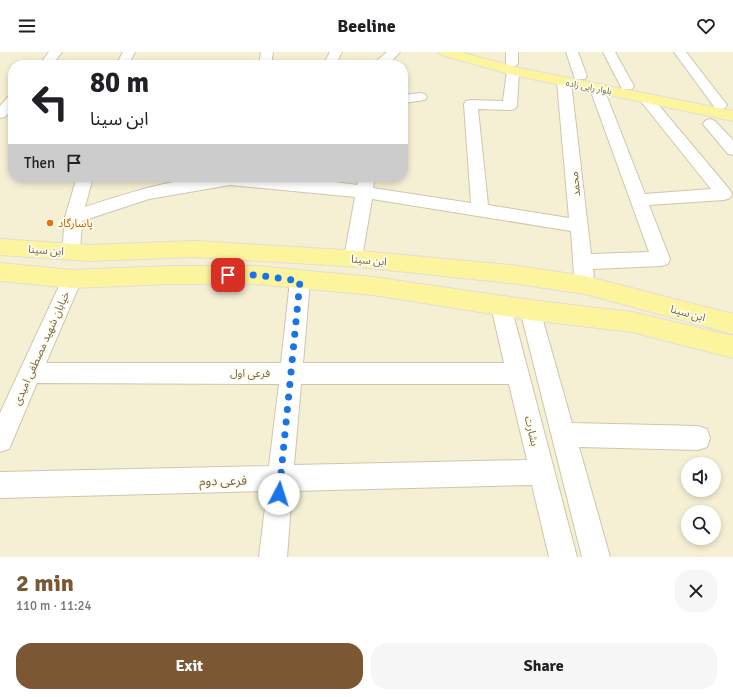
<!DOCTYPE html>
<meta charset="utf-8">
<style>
body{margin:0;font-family:Signika,"Noto Sans Arabic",sans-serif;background:#f6f6f6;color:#202124;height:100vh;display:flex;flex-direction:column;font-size:15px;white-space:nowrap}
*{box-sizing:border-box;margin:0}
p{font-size:13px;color:#757577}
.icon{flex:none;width:22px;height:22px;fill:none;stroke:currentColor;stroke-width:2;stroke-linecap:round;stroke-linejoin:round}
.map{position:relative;height:505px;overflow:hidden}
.sheet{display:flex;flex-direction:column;background:#fff;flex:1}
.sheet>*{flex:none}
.banner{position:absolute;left:8px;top:8px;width:400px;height:122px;border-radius:16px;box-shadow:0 2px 6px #0003;background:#fff;color:#202124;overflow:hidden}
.fabs{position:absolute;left:681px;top:405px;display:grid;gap:8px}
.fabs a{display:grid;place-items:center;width:40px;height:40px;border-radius:50%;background:#fff;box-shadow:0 2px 6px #0003;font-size:20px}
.pin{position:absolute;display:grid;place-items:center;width:34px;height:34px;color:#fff;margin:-17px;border-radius:8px;box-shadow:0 2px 6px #0006}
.me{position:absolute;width:44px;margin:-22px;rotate:5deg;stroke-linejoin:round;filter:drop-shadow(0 0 3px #0008)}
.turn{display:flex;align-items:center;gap:14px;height:84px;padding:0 16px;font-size:18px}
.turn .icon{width:52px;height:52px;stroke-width:2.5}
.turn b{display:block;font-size:28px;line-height:34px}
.then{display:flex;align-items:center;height:38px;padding:0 16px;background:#0003;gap:8px;font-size:15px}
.round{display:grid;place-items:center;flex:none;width:42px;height:42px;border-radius:16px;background:#f6f6f6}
.summary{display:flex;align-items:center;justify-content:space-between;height:68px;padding:0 16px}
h1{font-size:24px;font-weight:700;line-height:30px;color:#7b5734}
.action{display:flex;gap:8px;margin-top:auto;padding:8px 16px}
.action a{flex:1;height:46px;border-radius:16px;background:#7b5734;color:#fff;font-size:16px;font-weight:700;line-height:46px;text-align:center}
.action a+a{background:#f6f6f6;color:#202124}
header{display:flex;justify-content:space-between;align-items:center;height:52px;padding:0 16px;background:#fff;font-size:18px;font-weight:700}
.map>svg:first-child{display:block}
.residential{fill:#f5efd4;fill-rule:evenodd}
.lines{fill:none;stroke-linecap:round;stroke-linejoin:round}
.minor-casing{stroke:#cfc6ab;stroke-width:2}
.major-casing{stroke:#e1ded7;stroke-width:2}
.minor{fill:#fff;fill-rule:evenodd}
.major{fill:#fdf59d;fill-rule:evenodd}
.route{stroke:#1a73e8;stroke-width:7;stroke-dasharray:0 12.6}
.food-dot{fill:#e8710a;stroke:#fffded;stroke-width:1.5}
.labels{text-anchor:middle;stroke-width:3.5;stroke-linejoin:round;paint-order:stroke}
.far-street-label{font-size:9px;fill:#776749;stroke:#fffded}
.street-label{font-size:11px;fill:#776749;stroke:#fffded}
.food-label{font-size:11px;fill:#c56008;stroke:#fffded;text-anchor:start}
.near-street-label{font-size:13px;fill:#776749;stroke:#fffded}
</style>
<header><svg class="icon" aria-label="menu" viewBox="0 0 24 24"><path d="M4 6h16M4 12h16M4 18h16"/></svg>Beeline<svg class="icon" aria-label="heart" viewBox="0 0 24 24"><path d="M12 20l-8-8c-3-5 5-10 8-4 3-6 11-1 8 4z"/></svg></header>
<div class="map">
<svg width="733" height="505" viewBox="0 0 733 505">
<rect width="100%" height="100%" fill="#fdfbe6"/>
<path class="residential" d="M 0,0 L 733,0 L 733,505 L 0,505 ZM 13,13 L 403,13 L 403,125 L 13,125 ZM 688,412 L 714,412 L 714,438 L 688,438 ZM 688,460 L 714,460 L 714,486 L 688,486 Z"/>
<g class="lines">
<defs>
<g id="minor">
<polygon points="49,0 62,0 52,13 39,13"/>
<polygon points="123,0 135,0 128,13 116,13"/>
<polygon points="261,0 273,0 271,13 259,13"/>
<polygon points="330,0 342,0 335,13 323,13"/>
<polygon points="387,0 400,0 388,13 372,13"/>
<polygon points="506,0 518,0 518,11 516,14 508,14 506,11"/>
<polygon points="566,0 578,0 587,24 585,27 575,27"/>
<polygon points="603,0 615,0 634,34 632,37 622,37"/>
<polygon points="674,0 686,0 727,53 725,56 720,57 715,56"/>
<path d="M 513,15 L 518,16 L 519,19 L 517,54 L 515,57 L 510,58 L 478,57 L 488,153 L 569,166 L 557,30 L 559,27 L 569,27 L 571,30 L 591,202 L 649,200 L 590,37 L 592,34 L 602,34 L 604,37 L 645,142 L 711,137 L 639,47 L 641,44 L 646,43 L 651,44 L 730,138 L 732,142 L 730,146 L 724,148 L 649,153 L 670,207 L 668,212 L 661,214 L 593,217 L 594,223 L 591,229 L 584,231 L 577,229 L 574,223 L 571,179 L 372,147 L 362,206 L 360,211 L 353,213 L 346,211 L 344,206 L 355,145 L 230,133 L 149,147 L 82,169 L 80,200 L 78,205 L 71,207 L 64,205 L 62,200 L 65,165 L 77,125 L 93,125 L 85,155 C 126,142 166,128 209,125 C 258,122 309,126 357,133 L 359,125 L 375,125 L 373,136 L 471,151 L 464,52 L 466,49 L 471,48 L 503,49 L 507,19 L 508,16 Z"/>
<polygon points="420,41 425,42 427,45 425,48 403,51 403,43"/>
<polygon points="13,44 13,56 5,65 0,66 0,54 8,45"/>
<polygon points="710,67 715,69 733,88 733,103 728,102 703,72 705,69"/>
<path d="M 72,219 L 79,221 L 82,227 L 46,311 L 281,311 L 290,229 L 293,223 L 300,221 L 307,223 L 310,229 L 303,311 L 504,311 L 491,254 L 494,248 L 501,245 L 508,248 L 511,254 L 577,505 L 549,505 L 532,433 L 292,439 L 287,505 L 259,505 L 267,439 L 0,446 L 0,420 L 269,414 L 279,332 L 37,331 L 9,397 L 0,400 L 0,361 L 65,221 ZM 301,332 L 509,332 L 527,408 L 294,413 Z"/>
<polygon points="530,249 537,252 540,258 572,371 698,374 707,377 710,386 707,395 698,398 579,395 610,505 582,505 520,258 523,252"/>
</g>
<g id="major">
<polygon points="439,0 461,0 515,15 733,59 733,69 513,23 441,3"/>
<polygon points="0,187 89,193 195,189 360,199 511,213 585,224 733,262 733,282 585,242 511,231 360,215 195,205 89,209 0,203"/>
<polygon points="0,211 72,218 171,214 256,214 373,225 530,248 632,260 733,284 733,306 632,280 530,268 373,243 256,232 171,232 72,236 0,229"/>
</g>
</defs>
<use href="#minor" class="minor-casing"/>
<use href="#major" class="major-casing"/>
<use href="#minor" class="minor"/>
<use href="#major" class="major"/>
</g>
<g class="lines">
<polyline class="route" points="228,223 256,223 300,229 279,442"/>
</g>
<circle class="food-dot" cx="50" cy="171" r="4"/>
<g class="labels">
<g class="far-street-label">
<text transform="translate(589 35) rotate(11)" y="3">بلوار رایی زاده</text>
</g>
<g class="street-label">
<text transform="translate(575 132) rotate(-96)" y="4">محمد</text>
<text transform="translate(46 198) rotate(4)" y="4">ابن سینا</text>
<text transform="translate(369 208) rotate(5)" y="4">ابن سینا</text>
<text transform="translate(688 261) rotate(15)" y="4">ابن سینا</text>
<text transform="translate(41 296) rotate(-66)" y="4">خیابان شهید مصطفی امیدی</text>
<text x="250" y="325">فرعی اول</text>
<text transform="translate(532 379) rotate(77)" y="4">بشارت</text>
</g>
<g class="food-label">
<text x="58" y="175">پاسارگاد</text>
</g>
<g class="near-street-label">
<text transform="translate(223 428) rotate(-1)" y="5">فرعی دوم</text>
</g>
</g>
</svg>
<div class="fabs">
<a><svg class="icon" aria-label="sound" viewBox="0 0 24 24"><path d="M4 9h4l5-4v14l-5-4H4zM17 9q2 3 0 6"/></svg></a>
<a><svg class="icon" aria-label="search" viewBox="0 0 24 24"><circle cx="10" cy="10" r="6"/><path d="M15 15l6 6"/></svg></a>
</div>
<div class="pin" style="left:228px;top:223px;background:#d93025"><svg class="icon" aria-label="arrive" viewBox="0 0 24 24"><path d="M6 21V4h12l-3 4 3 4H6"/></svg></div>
<svg class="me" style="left:279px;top:442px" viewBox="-20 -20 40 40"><circle r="19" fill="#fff"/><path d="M0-13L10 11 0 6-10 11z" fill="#1a73e8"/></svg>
<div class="banner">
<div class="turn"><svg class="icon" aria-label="left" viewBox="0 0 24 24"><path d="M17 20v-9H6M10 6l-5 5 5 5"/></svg><div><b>80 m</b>ابن سینا</div></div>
<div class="then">Then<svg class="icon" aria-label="arrive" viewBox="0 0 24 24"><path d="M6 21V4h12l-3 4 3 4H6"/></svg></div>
</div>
</div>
<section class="sheet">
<div class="summary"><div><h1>2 min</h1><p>110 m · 11:24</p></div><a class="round"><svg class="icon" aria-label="close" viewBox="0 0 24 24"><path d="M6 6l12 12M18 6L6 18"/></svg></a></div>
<div class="action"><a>Exit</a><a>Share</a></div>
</section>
